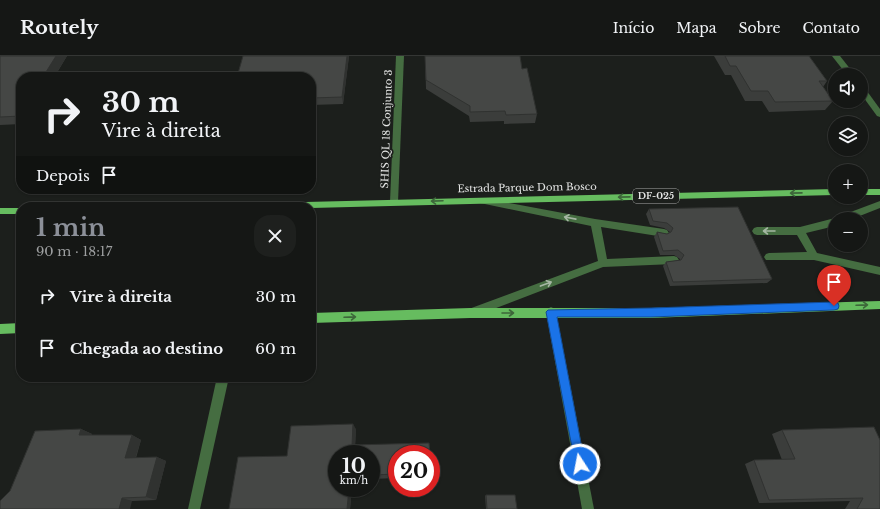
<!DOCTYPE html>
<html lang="pt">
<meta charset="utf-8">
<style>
body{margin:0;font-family:"Libre Baskerville",serif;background:#1e201e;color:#f1f3f6;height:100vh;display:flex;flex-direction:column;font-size:15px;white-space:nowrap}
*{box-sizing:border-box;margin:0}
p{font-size:13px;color:#9d9fa0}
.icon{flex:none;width:22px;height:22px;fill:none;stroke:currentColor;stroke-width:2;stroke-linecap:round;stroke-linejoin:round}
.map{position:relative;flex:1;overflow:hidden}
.drawer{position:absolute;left:16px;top:146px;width:300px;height:180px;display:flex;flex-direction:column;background:#151715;border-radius:16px;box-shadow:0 1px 3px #0004,0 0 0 1px #343634}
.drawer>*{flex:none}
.top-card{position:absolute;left:16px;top:16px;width:300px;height:122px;border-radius:16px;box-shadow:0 1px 3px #0004,0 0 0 1px #343634;background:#151715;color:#f1f3f6;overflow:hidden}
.tools{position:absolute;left:828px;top:12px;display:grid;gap:8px}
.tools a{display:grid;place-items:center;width:40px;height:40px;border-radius:50%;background:#151715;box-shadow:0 1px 3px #0004,0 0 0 1px #343634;font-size:20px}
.speed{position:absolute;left:328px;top:389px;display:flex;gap:8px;font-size:20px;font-weight:700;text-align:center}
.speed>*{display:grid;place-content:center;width:52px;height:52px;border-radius:50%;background:#151715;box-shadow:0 1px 3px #0004,0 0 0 1px #343634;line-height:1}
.speed small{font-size:10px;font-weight:400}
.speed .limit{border:6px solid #d22;background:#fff;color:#111}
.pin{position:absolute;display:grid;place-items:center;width:34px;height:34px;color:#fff;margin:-41px -17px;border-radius:50% 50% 50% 0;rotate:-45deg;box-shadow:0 0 4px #0007}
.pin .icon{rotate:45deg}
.me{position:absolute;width:44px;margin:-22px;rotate:349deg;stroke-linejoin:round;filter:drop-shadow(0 0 3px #0008)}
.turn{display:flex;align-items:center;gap:14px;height:84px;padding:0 20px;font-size:18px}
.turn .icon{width:52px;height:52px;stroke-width:2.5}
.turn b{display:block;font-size:28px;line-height:34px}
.then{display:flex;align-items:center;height:38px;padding:0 20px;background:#0003;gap:8px;font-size:15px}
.round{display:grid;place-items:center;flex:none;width:42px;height:42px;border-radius:16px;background:#1e201e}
.headline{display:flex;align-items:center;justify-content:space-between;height:68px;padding:0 20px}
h1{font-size:24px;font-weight:800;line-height:30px;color:#8c9099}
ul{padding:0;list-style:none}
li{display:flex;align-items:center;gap:12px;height:52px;padding:0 20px}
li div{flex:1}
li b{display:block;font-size:15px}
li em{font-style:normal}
header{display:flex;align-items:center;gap:24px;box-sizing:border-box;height:56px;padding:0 20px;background:#151715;border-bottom:1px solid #343634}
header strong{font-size:19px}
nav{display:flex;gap:22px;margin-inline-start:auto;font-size:14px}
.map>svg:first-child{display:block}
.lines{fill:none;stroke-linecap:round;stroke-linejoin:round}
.path{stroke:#6f726f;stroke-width:2;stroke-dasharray:3.5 1.5;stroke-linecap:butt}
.service{fill:#456d41;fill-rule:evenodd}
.minor{fill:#456d41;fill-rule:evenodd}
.primary{fill:#66bc5f;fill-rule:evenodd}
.wall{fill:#3b3d3b}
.shaded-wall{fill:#303230}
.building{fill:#454745;stroke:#303230}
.oneway{stroke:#3d663a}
.oneway2{stroke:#a5b6a3}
.route{fill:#1a73e8;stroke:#114b97}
.labels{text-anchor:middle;stroke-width:3.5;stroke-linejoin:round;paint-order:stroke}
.shield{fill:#1c1f1c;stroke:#a9aaa9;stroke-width:1}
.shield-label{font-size:9px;font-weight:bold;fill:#e5e6e5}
.street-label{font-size:10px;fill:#e5e6e5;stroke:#1c1f1c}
</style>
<header>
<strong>Routely</strong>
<nav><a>Início</a><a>Mapa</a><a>Sobre</a><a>Contato</a></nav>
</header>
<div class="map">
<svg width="880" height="453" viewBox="0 0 880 453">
<rect width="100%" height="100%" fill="#1c1f1c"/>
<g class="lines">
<polyline class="path" points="26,137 207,136"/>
<g class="service">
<polygon points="483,142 595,163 664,173 667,174 669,177 667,180 664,181 601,171 607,203 674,200 677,201 679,204 677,207 674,208 603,211 470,262 466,260 465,257 466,254 598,205 591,170 480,147 479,145 480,143"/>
<polygon points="880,145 880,152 852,163 838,163 840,160"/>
<polygon points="835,162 837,163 835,163 835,170 806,177 817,197 880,211 880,219 814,204 766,204 764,201 766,198 769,197 807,196 797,179 757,179 754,178 752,175 754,172 757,171 800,171"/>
<polygon points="551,251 555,253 556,256 594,453 582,453 546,256 547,253"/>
</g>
<g class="minor">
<polygon points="396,0 404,0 398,146 394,149 390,146"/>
<polygon points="832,0 840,0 855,19 847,19"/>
<polygon points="861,31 864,31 880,53 880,61 877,60 861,38"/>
<polygon points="217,321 229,321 200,453 188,453"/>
</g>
<g class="primary">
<polygon points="835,133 835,139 311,152 214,151 219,148"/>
<rect x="861" y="133" width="19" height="6"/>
<rect x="0" y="152" width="21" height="6"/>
<polygon points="880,245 880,253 651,262 470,262 311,267 311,257 470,252 651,252"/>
<polygon points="21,267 21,277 0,278 0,268"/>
</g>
</g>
<g class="wall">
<polygon points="0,0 67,0 58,15 21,21 21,68 0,69"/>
<polygon points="243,0 349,0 343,48 311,49 311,21"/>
<polygon points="425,0 522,13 537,58 535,67 504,68 504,65 470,66 469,60 426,33"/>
<polygon points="714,0 809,0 827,25 823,31 833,45 825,54 769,56 762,45 745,45 731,19 725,19"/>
<polygon points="649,153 772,223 767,227 670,230 663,210 666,206 680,204 680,203 674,199 660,199 654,181 657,176 667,178 670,176 664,172 650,169 646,158"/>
<polygon points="81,373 92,378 91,379 132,379 141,384 136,402 157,401 166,405 156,444 132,445 10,435"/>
<polygon points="356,373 355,389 397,398 397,422 371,423 371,398 337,432 352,432 350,453 229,453"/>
<polygon points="782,374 880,453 845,453 850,445 759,447 745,408 754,404 782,404 772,378"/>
<polygon points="486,439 517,453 486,453 485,440"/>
</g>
<g class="shaded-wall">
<polygon points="56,0 67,0 54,21 46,16"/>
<polygon points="347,0 349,0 343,48 342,41"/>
<polygon points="58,15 62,21 55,21"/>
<polygon points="353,368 356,373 355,394 352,389"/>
<polygon points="81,373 92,378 90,383 79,379"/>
<polygon points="132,379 141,384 134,406 125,402"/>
<polygon points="157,401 166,405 156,444 146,441"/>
<polygon points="349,432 352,432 350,453 347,453"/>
<polygon points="122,442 132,445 130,453 119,453"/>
</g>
<g class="building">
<polygon points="0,0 56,0 46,16 58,15 55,21 21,21 21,60 0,61"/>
<polygon points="243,0 347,0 342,41 311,42 311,21 237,21"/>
<polygon points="425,0 520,0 522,13 527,12 537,58 506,59 505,55 470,56 470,50 426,24"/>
<polygon points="725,0 809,0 827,25 819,25 833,45 775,46 768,35 751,35 736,10 730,10"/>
<polygon points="738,151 772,223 673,226 666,206 681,204 684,199 678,194 663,195 657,176 667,178 671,176 673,172 667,167 653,165 649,153"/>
<polygon points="353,368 352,389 429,387 430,398 397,398 397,418 371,419 371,398 337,398 337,432 349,432 347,453 229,453 238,401 287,400 291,370"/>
<polygon points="874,371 880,384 880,453 857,453 863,442 769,444 754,404 795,403 782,374"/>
<polygon points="81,373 79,379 132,379 125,402 157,401 146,441 122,442 119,453 0,453 0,445 10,435 35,375"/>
<polygon points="486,439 515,439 517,453 487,453"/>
</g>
<defs><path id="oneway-shaft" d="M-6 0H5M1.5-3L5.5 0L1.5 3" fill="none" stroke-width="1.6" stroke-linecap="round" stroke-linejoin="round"/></defs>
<g class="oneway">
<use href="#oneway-shaft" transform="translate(796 137) rotate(179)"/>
<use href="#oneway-shaft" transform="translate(624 141) rotate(179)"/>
<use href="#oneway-shaft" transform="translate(437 145) rotate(178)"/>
<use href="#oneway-shaft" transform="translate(862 249) rotate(-2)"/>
<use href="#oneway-shaft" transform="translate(508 257)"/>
<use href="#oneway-shaft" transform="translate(350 261) rotate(-2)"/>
</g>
<g class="oneway2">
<use href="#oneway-shaft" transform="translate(570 162) rotate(-169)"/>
<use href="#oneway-shaft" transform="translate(769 175) rotate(-180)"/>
<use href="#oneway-shaft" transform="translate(546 228) rotate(-20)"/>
</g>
<polygon class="route" points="834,246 838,247 839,250 838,253 834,254 651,261 557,261 585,408 584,412 580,413 576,412 546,256 548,254 651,252"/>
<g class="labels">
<rect class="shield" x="633" y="133" width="46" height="14" rx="3"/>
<g class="shield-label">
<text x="656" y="143">DF-025</text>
</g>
<g class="street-label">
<text transform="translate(386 73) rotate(-88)" y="4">SHIS QL 18 Conjunto 3</text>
<text transform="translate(527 131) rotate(-1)" y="4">Estrada Parque Dom Bosco</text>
</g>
</g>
</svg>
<div class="tools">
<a><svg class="icon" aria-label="sound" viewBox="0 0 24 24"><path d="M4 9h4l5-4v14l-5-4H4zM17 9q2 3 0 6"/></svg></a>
<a><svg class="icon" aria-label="layers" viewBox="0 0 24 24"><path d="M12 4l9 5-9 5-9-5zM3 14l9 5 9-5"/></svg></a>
<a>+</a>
<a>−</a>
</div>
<div class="speed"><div>10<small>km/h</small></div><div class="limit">20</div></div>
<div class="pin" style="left:834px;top:250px;background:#d93025"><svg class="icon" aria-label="arrive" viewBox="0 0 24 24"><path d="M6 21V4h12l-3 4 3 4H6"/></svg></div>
<svg class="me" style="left:580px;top:408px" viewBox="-20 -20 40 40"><circle r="17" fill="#1a73e8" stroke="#fff" stroke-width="3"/><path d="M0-11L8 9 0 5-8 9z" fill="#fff"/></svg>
<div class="top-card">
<div class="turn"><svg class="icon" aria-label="right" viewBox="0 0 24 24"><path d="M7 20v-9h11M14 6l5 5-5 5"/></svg><div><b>30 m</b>Vire à direita</div></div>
<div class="then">Depois<svg class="icon" aria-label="arrive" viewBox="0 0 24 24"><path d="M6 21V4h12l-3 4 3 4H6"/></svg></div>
</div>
<section class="drawer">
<div class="headline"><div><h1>1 min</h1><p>90 m · 18:17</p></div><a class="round"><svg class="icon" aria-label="close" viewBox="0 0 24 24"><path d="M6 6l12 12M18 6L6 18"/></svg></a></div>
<ul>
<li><svg class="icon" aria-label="right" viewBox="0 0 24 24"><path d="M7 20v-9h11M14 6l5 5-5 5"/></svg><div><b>Vire à direita</b></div><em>30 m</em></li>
<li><svg class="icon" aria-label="arrive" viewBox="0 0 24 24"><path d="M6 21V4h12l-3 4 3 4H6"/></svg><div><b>Chegada ao destino</b></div><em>60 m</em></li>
</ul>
</section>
</div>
